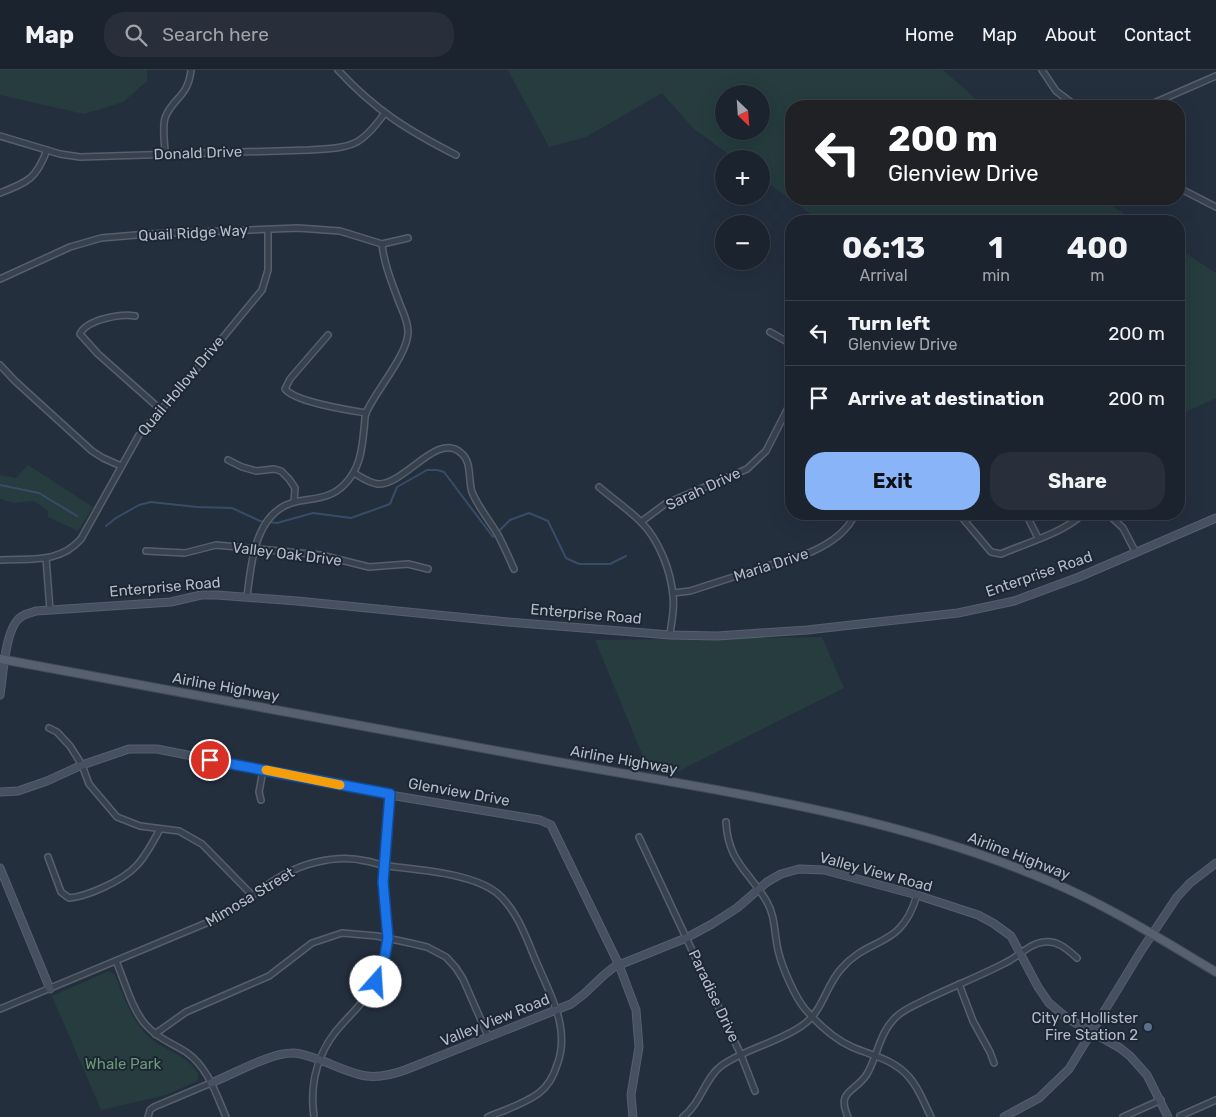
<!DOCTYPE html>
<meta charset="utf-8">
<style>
body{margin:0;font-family:Rubik,sans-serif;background:#282f3a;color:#f1f3f6;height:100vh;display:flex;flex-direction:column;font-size:19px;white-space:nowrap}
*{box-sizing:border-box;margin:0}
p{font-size:16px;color:#a0a4aa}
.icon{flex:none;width:28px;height:28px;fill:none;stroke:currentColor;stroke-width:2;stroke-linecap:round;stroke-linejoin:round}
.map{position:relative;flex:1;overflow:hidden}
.drawer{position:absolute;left:785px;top:145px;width:400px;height:305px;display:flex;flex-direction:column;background:#1b232e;border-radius:20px;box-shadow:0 5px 20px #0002,0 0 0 1px #39404a}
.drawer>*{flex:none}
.top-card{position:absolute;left:785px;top:30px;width:400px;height:105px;border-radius:20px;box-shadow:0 5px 20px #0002,0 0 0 1px #39404a;background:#202124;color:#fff;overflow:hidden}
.needle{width:32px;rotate:155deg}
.fabs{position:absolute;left:715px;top:15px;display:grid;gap:10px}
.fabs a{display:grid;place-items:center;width:55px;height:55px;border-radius:50%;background:#1b232e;box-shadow:0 5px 20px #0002,0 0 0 1px #39404a;font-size:25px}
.pin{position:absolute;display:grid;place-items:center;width:42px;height:42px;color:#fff;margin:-21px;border:2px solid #fff;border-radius:50%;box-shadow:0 1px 5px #0007}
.me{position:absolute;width:55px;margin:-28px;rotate:19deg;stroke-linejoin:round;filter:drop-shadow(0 0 4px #0008)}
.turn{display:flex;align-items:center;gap:18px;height:105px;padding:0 20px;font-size:22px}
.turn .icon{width:65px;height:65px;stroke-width:2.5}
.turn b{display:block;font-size:35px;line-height:42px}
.eta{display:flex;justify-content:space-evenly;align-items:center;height:85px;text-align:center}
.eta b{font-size:30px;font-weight:700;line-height:35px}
.cta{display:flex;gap:10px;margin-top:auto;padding:10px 20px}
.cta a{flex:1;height:58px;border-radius:20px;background:#8ab4f8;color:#111;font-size:20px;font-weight:700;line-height:58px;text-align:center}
.cta a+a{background:#282f3a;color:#f1f3f6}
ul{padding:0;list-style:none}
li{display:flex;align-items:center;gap:15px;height:65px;padding:0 20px;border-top:1px solid #39404a}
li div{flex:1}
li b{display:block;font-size:19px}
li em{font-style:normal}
header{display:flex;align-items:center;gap:30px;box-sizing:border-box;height:70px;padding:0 25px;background:#1b232e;border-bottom:1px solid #39404a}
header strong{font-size:24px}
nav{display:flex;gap:28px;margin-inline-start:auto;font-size:18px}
.search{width:350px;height:45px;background:#282f3a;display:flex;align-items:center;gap:12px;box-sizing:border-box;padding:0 18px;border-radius:20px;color:#a0a4aa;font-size:19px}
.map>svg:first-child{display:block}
.green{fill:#263c3f;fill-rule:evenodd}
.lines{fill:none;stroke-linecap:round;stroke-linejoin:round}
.stream{stroke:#394c67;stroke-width:2}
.street-casing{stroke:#565f6c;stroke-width:8}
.secondary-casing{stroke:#565f6c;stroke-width:9}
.primary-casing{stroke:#414a57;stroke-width:10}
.street{stroke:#38414e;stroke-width:5}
.secondary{stroke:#465061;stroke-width:7}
.primary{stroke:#56606e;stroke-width:8}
.route-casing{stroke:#114b97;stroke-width:12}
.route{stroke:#1a73e8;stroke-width:9}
.slow{stroke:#f59e0b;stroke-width:9}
.service-dot{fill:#5c6f8a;stroke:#1d2633;stroke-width:2}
.labels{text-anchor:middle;stroke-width:4;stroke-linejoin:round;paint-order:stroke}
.street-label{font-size:15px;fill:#b4bcc9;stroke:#1d2633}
.poi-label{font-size:15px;fill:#b4bcc9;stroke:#1d2633;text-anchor:end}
.park-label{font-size:15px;fill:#6b9a76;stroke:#1d2633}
</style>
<header>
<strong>Map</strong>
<div class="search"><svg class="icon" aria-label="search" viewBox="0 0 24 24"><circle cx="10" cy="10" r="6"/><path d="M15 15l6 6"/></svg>Search here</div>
<nav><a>Home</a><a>Map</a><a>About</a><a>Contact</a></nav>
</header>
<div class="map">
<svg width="1216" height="1047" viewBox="0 0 1216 1047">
<rect width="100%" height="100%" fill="#242f3e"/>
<g class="green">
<polygon points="0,0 147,0 147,11 123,32 84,44 0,25"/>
<path d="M 508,0 L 943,0 L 984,36 L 791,36 L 791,129 L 1101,129 L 1136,151 L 820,151 L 761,108 L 761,89 L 735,89 L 693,58 L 662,23 L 586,67 L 549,77 ZM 724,24 L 761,24 L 761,61 L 724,61 Z"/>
<polygon points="1179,179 1216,203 1216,328 1179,345"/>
<polygon points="28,395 93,437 78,461 48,447 48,441 34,431 14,433 0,429 0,405 16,408"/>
<polygon points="822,567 844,618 671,705 650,703 595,570"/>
<path d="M 107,902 L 111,902 L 115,905 C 124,927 132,953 151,969 C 167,982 188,985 198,1004 L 198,1009 L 195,1012 L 166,1025 L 101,1040 L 52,926 Z"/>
</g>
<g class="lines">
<g class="stream">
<polyline points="0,415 39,423 77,446"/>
<polyline points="106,456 116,448 139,435 151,432 197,437 232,438 260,451 277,453 313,443 351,448 390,434 397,417 427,400 437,400 444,402 493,467 510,450 529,443 548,451 566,488 579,494 610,494 626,486"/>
</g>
<defs>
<g id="street">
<path d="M 338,0 C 375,40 407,60 456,85"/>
<polyline points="1042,0 1056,21 1076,36"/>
<polyline points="1147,36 1216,6"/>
<path d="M 0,66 L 60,84 L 80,87 L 309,80 C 350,77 359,79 384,44"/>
<path d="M 165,84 C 165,73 162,59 165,48 C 172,28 188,28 191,0"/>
<polyline points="1179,118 1216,137"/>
<path d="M 0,123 C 28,112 36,109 47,80"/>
<polyline points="382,174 408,168"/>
<path d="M 0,209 L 70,177 L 101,168 L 148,164 L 298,158 L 340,161 L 382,174 C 384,194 392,213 399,232 C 402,240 408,251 408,261 C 409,283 377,319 367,341 C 364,346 365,353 364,359 C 362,380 360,399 344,415 C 331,428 317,428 299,431 C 255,439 252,490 247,526"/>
<path d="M 135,246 C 121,243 86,250 80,264 L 98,284 L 160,339"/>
<polyline points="770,262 791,274"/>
<path d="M 328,265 L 290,309 L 285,319 C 295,332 348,340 366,343"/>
<polyline points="0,295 15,311 92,381 103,388 121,396"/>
<polyline points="228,390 242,397 256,401 274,399 281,401 289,409 295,418 294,432"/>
<path d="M 354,403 C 361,407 369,413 378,414 C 405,415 437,361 461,383 C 472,391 468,410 472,422 C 478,437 490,451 498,465 C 504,476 509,488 514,499"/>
<path d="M 599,417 C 613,429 628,439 641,452 C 659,470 671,501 673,526 C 675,539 671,553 670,565"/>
<path d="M 959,444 L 991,482 L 1001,484 C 1026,473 1063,463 1083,444"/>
<polyline points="1026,444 1038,468"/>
<polyline points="1108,444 1123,458 1136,483"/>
<polyline points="641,452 665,434 747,399 766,381 791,332"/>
<polyline points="146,481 185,483 216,475 321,485 369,497 408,494 428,499"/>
<polyline points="46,488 50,540"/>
<path d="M 0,490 C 30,488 59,494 81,469 L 139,365 L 211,282 L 262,220 L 268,200 L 268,160"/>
<path d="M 673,523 L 690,521 L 811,482 C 829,474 847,463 855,444"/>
<polyline points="49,658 57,662 70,676 82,695 89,714 117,747 140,756 179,761 202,774 252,825"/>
<polyline points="261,730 259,722 263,700"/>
<path d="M 726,752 C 728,792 749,801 767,832 C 776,847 774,867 779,884 C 783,899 795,927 805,939 C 818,954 834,969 852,977 C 873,986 893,989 909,1007 C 919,1018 924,1033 931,1047"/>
<polyline points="639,767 741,985 755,1021"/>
<path d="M 48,787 L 61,822 L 69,828 C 81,827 91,823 102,818 C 136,803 143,791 160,759"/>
<path d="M 116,891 C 125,912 131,937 145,954 C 157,968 172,973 186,982 C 208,997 216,1024 226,1047"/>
<polyline points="959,914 973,951 990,982 994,993"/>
<path d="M 0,939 L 216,849 C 250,831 278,800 317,792 C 333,788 350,787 366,791 C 373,792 380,795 388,796 C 419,800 472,803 497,823 C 517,840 526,867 536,891 C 550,925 571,958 557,995 C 554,1005 548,1016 539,1023 C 524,1034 505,1040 488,1047"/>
<polyline points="155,964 186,942 269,906 312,873 342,863 377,866 410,873 427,877 446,887 456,898 463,909 488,966"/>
<polyline points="1180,1046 1216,1030"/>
<polyline points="148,1047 150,1040 154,1037 211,1013"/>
<path d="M 314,1047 C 309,1011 319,978 344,952 C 360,935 376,919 383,896 C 392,864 382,843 383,812 C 384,783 388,754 390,725"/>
<path d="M 683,1047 C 701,1033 705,1008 721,996 C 746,978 778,973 803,955 C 823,941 825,917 841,899 C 870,865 901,880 917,825"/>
<path d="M 848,1047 C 836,1020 855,1023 867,1004 C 878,985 879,963 896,947 C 905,938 918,934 929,928 C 954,916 980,906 1005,893 C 1018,887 1030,873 1044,872 C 1058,870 1068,880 1077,888"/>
<polyline points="1123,1047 1161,1030"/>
</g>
<g id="secondary">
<path d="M 0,625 C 3,606 5,557 21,547 C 24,544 31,543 36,541 L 171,532 L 201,525 L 217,525 L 297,531 L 508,552 L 670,565 L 717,566 L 807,560 L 958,543 L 1014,531 L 1079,507 L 1216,448"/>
<polyline points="0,722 18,721 47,711 82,695 129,679 157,679 390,725 540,750 551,755 619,895 636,940 639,977 631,1025 633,1047"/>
<polyline points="0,798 50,919"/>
<path d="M 211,1013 C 234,1004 271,982 294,983 C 306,984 317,989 328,993 C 359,1006 372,1012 405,1000 L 571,934 L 584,924 L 604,905 L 614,897 L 686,868 L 712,854 L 737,838 L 767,812 L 781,804 L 799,799 L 824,800 L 917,825 L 978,845 L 993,853 L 1011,866 L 1038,917 L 1049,933 L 1067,948 L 1120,978 L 1130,986 L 1147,1005 L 1168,1047"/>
<polyline points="1004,1047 1039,1028 1069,999 1141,881 1177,827 1190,813 1216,793"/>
</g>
<path id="primary" d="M 0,589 C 175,621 350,654 525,686 C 701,719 883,740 1049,811 C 1107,835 1162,870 1216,902"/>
</defs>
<use href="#street" class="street-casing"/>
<use href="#secondary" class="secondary-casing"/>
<use href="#primary" class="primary-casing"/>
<use href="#street" class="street"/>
<use href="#secondary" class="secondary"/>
<use href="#primary" class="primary"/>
</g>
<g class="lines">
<defs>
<polyline id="route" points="210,690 390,724 383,812 388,868 383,896 376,912"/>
</defs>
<use href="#route" class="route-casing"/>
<use href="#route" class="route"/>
<polyline class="slow" points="266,700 340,715"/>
</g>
<circle class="service-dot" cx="1148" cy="957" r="5"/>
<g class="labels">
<g class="street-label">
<text transform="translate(198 83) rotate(-2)" y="5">Donald Drive</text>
<text transform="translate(193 163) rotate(-3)" y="5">Quail Ridge Way</text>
<text transform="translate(181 316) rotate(-50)" y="5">Quail Hollow Drive</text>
<text transform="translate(703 419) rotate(-25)" y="5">Sarah Drive</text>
<text transform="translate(287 484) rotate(7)" y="5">Valley Oak Drive</text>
<text transform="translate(771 495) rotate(-18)" y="5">Maria Drive</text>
<text transform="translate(1039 504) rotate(-19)" y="5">Enterprise Road</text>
<text transform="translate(165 517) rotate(-5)" y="5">Enterprise Road</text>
<text transform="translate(586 544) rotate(5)" y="5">Enterprise Road</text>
<text transform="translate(226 617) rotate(10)" y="5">Airline Highway</text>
<text transform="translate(624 690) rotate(10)" y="5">Airline Highway</text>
<text transform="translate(459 722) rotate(10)" y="5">Glenview Drive</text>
<text transform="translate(1019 786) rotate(21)" y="5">Airline Highway</text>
<text transform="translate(876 802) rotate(15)" y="5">Valley View Road</text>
<text transform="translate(250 827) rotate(-31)" y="5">Mimosa Street</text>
<text transform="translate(714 926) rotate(65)" y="5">Paradise Drive</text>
<text transform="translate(495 950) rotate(-22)" y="5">Valley View Road</text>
</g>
<g class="poi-label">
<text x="1138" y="953">City of Hollister<tspan x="1138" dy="17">Fire Station 2</tspan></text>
</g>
<g class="park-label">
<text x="123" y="999">Whale Park</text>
</g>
</g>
</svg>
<div class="fabs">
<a><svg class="needle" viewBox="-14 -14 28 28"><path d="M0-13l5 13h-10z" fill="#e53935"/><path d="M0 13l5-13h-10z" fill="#a0a4aa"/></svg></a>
<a>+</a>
<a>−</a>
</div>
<div class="pin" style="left:210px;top:690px;background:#d93025"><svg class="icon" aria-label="arrive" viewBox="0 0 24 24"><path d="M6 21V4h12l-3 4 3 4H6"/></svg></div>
<svg class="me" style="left:376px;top:912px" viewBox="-20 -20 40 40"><circle r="19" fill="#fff"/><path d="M0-13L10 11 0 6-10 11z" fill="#1a73e8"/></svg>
<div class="top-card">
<div class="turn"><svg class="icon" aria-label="left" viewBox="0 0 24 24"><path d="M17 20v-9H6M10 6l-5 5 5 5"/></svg><div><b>200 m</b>Glenview Drive</div></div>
</div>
<section class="drawer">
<div class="eta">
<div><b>06:13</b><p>Arrival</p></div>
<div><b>1</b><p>min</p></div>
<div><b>400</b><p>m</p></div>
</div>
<ul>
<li><svg class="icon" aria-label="left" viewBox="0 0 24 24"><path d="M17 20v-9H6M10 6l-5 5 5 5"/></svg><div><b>Turn left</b><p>Glenview Drive</p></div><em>200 m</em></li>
<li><svg class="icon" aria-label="arrive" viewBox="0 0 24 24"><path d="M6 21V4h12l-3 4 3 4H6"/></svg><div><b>Arrive at destination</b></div><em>200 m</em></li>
</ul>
<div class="cta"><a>Exit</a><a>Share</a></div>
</section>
</div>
